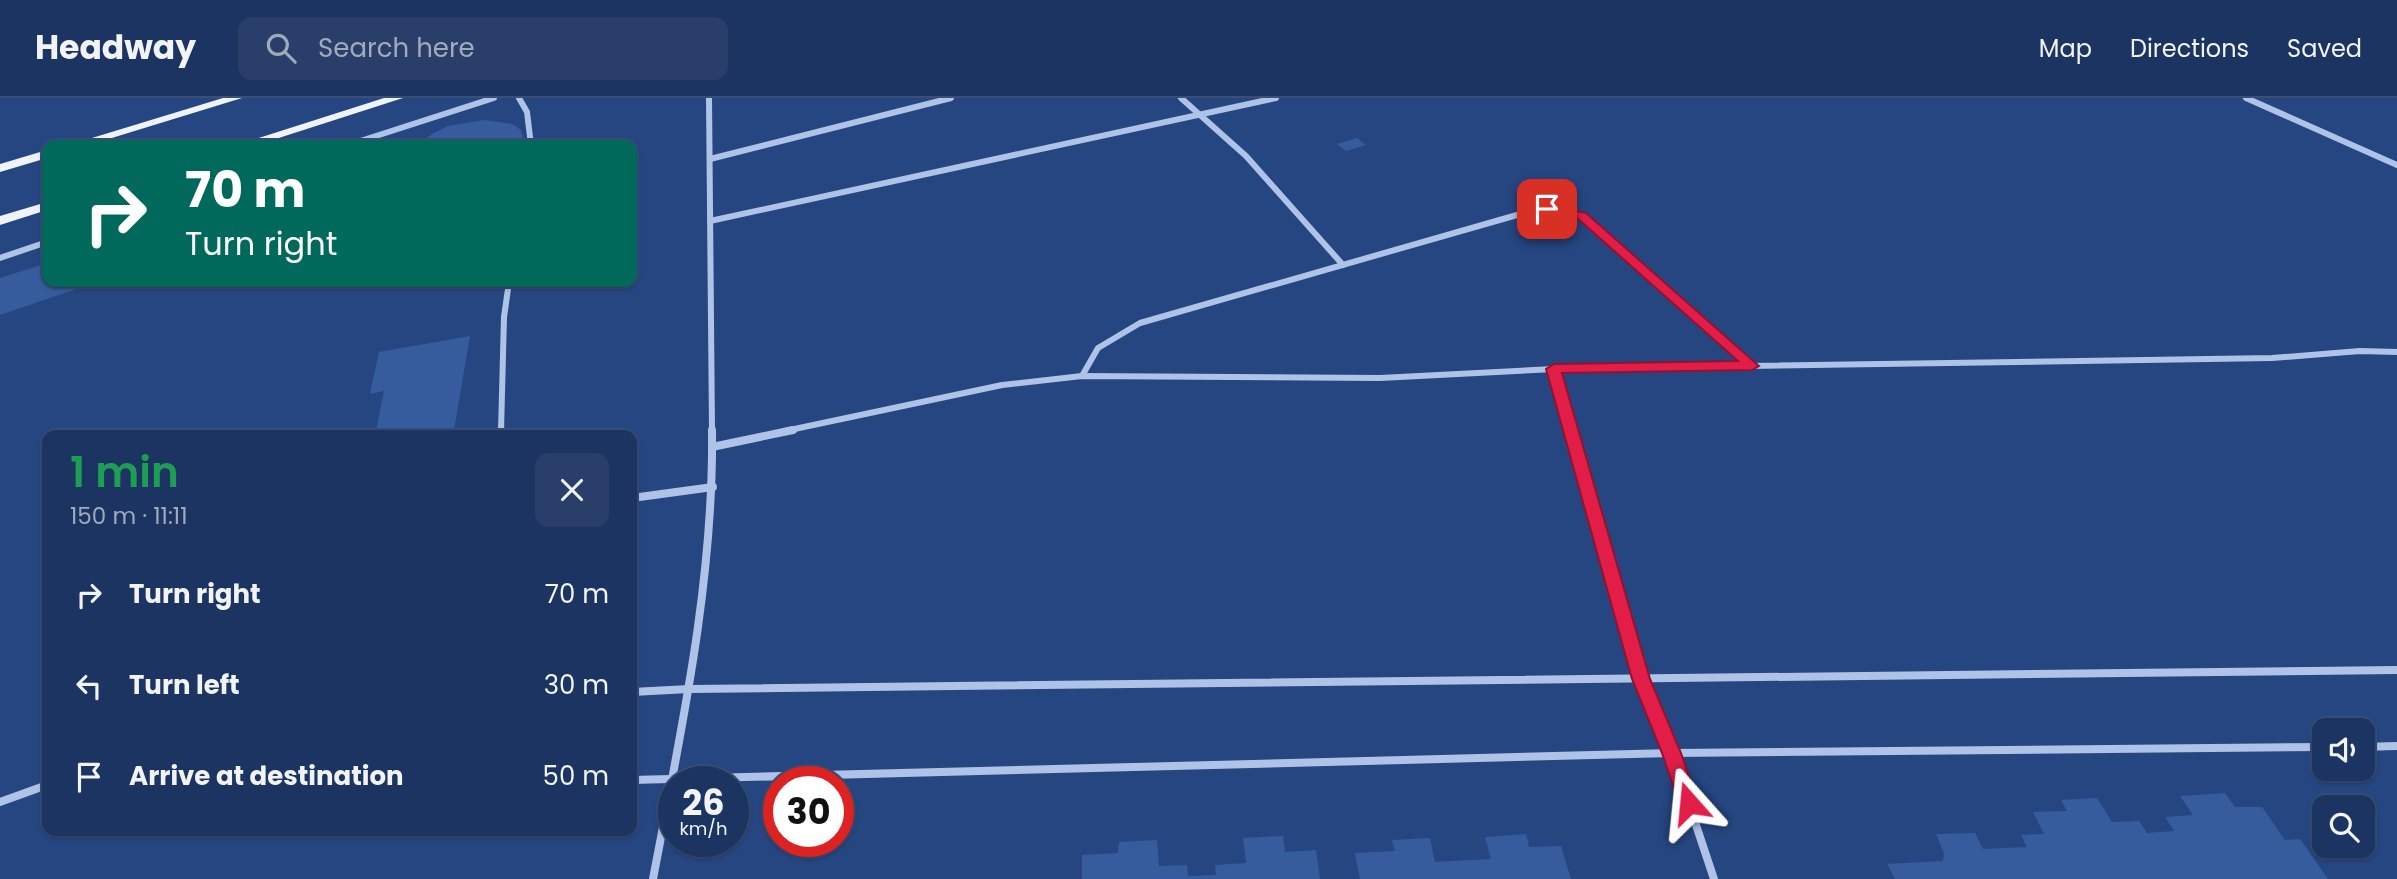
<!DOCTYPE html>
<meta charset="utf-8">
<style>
body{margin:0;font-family:Poppins,sans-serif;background:#293f6a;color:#f1f3f6;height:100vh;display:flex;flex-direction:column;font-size:26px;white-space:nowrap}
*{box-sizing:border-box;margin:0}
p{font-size:23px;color:#a0aabd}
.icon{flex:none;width:38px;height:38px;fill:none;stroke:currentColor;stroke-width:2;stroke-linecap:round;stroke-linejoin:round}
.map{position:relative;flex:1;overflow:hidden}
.side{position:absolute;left:42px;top:332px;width:595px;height:406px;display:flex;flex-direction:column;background:#1c3461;border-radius:14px;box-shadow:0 2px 5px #0004,0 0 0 2px #3a4f76}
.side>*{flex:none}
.banner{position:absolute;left:42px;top:42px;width:595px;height:147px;border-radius:14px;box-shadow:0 2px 5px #0004,0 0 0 2px #3a4f76;background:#00695c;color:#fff;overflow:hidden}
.controls{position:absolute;left:2312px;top:620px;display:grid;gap:14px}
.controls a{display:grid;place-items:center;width:63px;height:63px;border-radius:14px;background:#1c3461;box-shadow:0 2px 5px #0004,0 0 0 2px #3a4f76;font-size:35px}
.speed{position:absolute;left:658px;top:668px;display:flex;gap:14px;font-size:35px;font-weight:700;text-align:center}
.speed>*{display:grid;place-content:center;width:91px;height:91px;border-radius:50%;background:#1c3461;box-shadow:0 2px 5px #0004,0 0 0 2px #3a4f76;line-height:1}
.speed small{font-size:18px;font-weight:400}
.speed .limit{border:10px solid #d22;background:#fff;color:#111}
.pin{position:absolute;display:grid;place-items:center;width:60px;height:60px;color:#fff;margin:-30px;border-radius:14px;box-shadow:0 4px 10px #0006}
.me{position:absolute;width:77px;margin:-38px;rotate:342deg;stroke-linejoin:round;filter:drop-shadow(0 0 5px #0008)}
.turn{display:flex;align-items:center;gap:24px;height:147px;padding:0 28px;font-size:32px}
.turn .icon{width:91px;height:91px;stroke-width:2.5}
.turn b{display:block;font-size:49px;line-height:60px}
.round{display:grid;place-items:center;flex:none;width:74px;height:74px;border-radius:14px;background:#293f6a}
.overview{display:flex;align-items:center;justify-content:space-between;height:119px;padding:0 28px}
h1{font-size:42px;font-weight:600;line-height:52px;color:#1e9e55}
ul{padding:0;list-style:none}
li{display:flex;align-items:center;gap:21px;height:91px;padding:0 28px}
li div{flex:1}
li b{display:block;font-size:26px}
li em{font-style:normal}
header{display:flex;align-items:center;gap:42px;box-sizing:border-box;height:98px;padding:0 35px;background:#1c3461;border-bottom:2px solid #3a4f76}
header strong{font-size:33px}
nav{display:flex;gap:38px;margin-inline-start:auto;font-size:24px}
.search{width:490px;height:63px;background:#293f6a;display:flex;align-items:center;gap:18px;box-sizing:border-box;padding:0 24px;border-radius:14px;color:#a0aabd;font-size:26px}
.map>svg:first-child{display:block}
.building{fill:#365c9e}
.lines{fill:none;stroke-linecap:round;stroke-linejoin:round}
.street-far1{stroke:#aec3e7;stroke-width:6}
.street{stroke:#aec3e7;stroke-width:8}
.primary{fill:#eff3fd;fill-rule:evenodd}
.route{fill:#e11d48;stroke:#92132f;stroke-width:2}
</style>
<header>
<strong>Headway</strong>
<div class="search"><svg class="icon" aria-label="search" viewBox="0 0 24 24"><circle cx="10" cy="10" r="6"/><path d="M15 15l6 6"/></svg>Search here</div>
<nav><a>Map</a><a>Directions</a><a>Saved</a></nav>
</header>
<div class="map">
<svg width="2397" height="781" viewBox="0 0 2397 781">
<rect width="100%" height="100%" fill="#264681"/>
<g class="building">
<polygon points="484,22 512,26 521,32 523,39 521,47 417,47 432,36 448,28"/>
<polygon points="1357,40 1366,47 1346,53 1337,46"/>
<polygon points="47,165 47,184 97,184 0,217 0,180"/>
<polygon points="470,238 453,338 375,338 384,293 370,296 379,254"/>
<polygon points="2225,695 2235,709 2262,709 2285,742 2300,741 2328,781 1895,781 1887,766 1943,763 1944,755 1936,736 1975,735 1983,751 2027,749 2021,737 2044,736 2033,714 2067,713 2061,702 2097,700 2112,724 2139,723 2147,735 2174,733 2165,719 2193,717 2180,698"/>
<polygon points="1526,736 1529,749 1561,748 1571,781 1360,781 1355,755 1395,753 1392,742 1430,740 1435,764 1491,761 1485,739"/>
<polygon points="1283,738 1285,754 1316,752 1320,781 1082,781 1082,757 1118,755 1119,744 1157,742 1159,768 1187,767 1188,778 1216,777 1215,767 1246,765 1243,740"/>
</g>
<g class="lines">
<g class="street-far1">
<polyline points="519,0 527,14 531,47"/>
<polyline points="709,0 712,333"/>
<polyline points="1181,0 1246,58 1343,167"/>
<polyline points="2246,0 2397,67"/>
<polyline points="348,47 494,0"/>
<polyline points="710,61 951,0"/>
<polyline points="710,123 1276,0"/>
<polyline points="0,160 47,144"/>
<polyline points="1554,271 1572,333"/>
<polyline points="1082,278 1098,250 1140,225 1517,117 1547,111 1581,117 1751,267"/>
<polyline points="501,333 504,219 509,184"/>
<polyline points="785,333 1002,287 1082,278 1380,280 1554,271 2272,260 2360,253 2397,254"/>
</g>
<g class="street">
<polyline points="1571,332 1641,581 1672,655 1714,781"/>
<polyline points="501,338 501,332"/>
<polyline points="712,349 793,332"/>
<polyline points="632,400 713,389"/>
<polyline points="632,594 689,591 2397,572"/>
<polyline points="2362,649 2397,648"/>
<polyline points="632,682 1672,655 2324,649"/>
<polyline points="0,704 47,687"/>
<path d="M 653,781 C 681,633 714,483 712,332"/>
</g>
<g class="primary">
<polygon points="223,0 242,0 89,47 69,47"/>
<polygon points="384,0 403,0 257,47 237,47"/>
<polygon points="47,52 47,60 0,74 0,66"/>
<polygon points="47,104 47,112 0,127 0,118"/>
</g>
</g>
<polygon class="route" points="1547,107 1586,115 1759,268 1752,272 1562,275 1650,581 1681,655 1698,705 1696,712 1689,714 1682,712 1679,705 1662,655 1632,581 1546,271 1554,266 1738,263 1577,120 1542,113 1540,111"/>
</svg>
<div class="controls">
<a><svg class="icon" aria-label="sound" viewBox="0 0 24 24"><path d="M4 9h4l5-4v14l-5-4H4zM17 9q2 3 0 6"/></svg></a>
<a><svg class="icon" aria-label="search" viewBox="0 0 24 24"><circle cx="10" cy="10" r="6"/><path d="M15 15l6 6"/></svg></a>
</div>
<div class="speed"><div>26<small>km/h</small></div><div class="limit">30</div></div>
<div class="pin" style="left:1547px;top:111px;background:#d93025"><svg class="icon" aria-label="arrive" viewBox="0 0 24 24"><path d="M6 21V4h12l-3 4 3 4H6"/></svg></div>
<svg class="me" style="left:1689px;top:705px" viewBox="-20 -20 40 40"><path d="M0-17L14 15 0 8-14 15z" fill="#e11d48" stroke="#fff" stroke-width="4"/></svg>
<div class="banner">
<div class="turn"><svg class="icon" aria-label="right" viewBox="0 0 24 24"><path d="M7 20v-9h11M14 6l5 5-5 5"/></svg><div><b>70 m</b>Turn right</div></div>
</div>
<section class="side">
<div class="overview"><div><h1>1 min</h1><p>150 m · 11:11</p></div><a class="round"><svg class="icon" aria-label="close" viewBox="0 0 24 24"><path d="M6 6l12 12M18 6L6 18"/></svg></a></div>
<ul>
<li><svg class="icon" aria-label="right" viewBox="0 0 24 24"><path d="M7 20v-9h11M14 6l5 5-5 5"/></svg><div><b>Turn right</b></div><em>70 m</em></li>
<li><svg class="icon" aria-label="left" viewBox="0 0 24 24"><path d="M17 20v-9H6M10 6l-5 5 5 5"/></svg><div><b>Turn left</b></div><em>30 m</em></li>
<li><svg class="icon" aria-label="arrive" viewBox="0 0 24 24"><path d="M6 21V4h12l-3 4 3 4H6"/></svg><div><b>Arrive at destination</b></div><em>50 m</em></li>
</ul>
</section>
</div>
